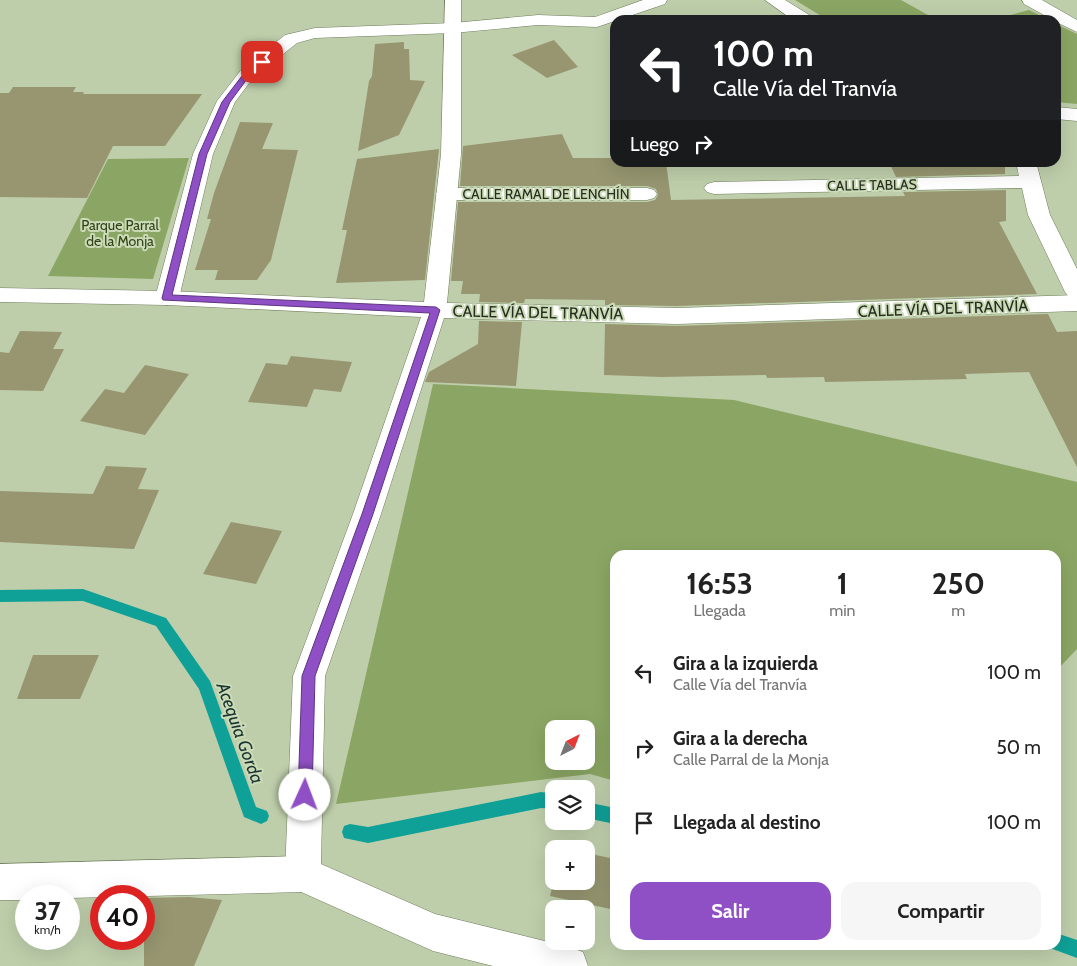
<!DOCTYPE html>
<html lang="es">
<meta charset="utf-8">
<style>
body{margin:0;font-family:Cabin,sans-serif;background:#f6f6f6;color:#222;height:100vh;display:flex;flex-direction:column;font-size:19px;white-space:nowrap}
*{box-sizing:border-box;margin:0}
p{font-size:16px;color:#767676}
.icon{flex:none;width:28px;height:28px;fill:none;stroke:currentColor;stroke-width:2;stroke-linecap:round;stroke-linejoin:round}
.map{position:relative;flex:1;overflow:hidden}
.details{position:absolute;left:610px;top:550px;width:451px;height:400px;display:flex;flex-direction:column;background:#fff;border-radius:15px;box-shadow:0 5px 20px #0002}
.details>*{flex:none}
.hud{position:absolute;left:610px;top:15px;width:451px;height:152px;border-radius:15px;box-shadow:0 5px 20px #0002;background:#202124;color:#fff;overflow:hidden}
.needle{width:32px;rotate:42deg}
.fabs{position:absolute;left:545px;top:720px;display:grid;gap:10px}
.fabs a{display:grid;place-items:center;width:50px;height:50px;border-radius:10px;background:#fff;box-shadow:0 5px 20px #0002;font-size:25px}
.speed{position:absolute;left:15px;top:885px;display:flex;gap:10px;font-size:25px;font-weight:700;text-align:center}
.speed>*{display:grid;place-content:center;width:65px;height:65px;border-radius:50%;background:#fff;box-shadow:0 5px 20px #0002;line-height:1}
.speed small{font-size:12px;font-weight:400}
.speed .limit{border:8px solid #d22;background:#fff;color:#111}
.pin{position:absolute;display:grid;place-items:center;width:42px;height:42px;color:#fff;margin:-21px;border-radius:10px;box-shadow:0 2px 8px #0006}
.me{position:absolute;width:55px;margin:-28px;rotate:2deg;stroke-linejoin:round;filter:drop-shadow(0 0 4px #0008)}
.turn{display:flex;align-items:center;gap:18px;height:105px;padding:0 20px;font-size:22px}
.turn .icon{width:65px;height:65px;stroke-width:2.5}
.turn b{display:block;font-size:35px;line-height:42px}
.then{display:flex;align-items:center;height:48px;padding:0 20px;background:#0003;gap:10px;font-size:19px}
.eta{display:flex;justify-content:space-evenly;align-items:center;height:85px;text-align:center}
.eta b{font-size:30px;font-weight:700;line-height:35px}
.cta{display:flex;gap:10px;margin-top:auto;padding:10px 20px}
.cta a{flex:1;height:58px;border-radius:15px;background:#9050c5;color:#fff;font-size:20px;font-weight:700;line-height:58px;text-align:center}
.cta a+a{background:#f6f6f6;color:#222}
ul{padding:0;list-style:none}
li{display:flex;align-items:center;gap:15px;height:75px;padding:0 20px}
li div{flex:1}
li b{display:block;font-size:19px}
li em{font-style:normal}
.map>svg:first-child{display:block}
.green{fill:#8ba664;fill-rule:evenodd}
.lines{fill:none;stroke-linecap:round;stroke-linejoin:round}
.stream{fill:#0fa197;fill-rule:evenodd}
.building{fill:#979671}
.minor-casing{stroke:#6e7c5b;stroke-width:1}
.tertiary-casing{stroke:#6e7c5b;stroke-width:1}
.minor{fill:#fff;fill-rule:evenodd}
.tertiary{fill:#fff;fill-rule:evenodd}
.route{fill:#9050c5;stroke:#5e3480}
.labels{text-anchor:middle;stroke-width:4;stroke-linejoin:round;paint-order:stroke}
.far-street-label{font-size:14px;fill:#272d1f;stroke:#cbdbb7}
.far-park-label{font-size:14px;fill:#324218;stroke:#cbdbb7}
.street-label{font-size:16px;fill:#272d1f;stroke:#cbdbb7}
.water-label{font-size:18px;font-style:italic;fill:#1a3532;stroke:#cbdbb7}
</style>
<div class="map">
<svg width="1077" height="966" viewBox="0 0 1077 966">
<rect width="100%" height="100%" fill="#beceaa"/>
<g class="green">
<polygon points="795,0 901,0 937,20 828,20"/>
<polygon points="1029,10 1049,20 993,20"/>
<polygon points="1056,24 1077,34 1077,104 1056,102"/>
<polygon points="189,158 153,279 48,276 108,159"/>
<path d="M 433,384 L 734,400 L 1077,482 L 1077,649 L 1056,671 L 1056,555 L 615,555 L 615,781 L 590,774 L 336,804 ZM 554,729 L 586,729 L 586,761 L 554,761 Z"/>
</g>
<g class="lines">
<g class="stream">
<polygon points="83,589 166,618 210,681 256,807 267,811 269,816 267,821 261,824 244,817 199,689 156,626 83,601 0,602 0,590"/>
<polygon points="541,792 554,794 554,809 541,808 368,843 344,838 342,832 344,826 350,824 368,827"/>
<polygon points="586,802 615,808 615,824 586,818"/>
<polygon points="1056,933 1077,940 1077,958 1050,948 1049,945 1056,945"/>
</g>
</g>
<g class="building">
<polygon points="554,40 578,67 547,78 512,55"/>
<polygon points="404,42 404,49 409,49 410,80 425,81 399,135 358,151 369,81 372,76 375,44"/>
<polygon points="13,87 76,87 73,92 84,92 83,94 202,94 165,146 113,146 87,198 0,197 0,93 9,93"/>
<polygon points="240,122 273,123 262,149 298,150 271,260 257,280 215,280 218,270 195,270 211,219 207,219 214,193"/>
<polygon points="562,134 573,158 615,158 615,162 666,162 671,200 905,196 903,192 1006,190 1006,221 999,222 1037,294 677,306 605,305 605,300 525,299 524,303 479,302 480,294 461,294 463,281 451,281 458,202 647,202 655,200 658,195 656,189 647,186 460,186 463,146"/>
<polygon points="439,149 425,280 336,283 347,230 342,230 357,159"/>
<polygon points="889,162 1005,162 1005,174 896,177"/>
<polygon points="1048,314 1057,332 1077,331 1077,467 1029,372 965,374 967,379 825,382 824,377 767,378 766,375 661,377 604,375 605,324 677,326"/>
<polygon points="479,321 522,322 516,386 425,382 429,372 478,344"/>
<polygon points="20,331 62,332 53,349 64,349 43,391 0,390 0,352 9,353"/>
<polygon points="291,356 352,362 341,392 314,389 307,407 248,402 266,363 287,365"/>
<polygon points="145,365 189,374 145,435 80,421 105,389 124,393"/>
<polygon points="106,466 147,468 138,489 159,490 134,549 0,542 0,491 93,494"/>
<polygon points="231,522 282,531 256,584 203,574"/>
<polygon points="33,655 99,655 80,699 17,699"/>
<polygon points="586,853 615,859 615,910 550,896 554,880 586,881"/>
<polygon points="189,897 222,900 194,966 144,966 144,898"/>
</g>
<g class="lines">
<defs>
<g id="minor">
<polygon points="643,0 667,0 665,4 597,27 538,25 453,33 315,38 297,43 253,78 235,102 213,154 179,298 175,303 167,305 159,303 155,298 193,154 217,101 241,70 285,35 315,28 453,23 538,15 595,17"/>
<polygon points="765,0 785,0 811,16 813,20 793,20"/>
<polygon points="1022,0 1042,0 1077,20 1077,32 1056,22 1056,20 1053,20 1024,4"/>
<polygon points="1056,107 1077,109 1077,121 1056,119"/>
<polygon points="1016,162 1036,162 1050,215 1077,269 1077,299 1069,297 1065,292 1028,215 1022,188 714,194 707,192 704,188 707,184 714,182 1019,176"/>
<polygon points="446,188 647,188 654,190 657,194 654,198 647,200 446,200 439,198 436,194 439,190"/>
<polygon points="303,856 316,861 321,874 316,887 303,892 69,898 69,896 26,896 26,900 0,900 0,864"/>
</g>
<polygon id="tertiary" points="445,0 461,0 461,154 447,303 677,308 1077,295 1077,311 677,324 444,318 381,514 325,676 321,864 435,914 569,947 583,952 588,966 493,966 433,951 290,887 285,874 293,676 353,514 421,317 167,305 0,302 0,288 167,291 424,302 441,154"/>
</defs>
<use href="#minor" class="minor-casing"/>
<use href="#tertiary" class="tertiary-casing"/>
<use href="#minor" class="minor"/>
<use href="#tertiary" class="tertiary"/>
</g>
<polygon class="route" points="259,61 265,62 250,75 230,102 207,154 172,295 436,307 440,310 373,514 315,676 312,795 310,800 305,802 300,800 298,795 302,676 362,514 430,313 163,300 162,298 199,154 222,102 245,72"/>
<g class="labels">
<g class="far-street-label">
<text transform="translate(872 185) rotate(-1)" y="5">CALLE TABLAS</text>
<text x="546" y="199">CALLE RAMAL DE LENCHÍN</text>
</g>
<g class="far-park-label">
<text x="120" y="230">Parque Parral<tspan x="120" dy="16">de la Monja</tspan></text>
</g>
<g class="street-label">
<text transform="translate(943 308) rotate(-2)" y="6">CALLE VÍA DEL TRANVÍA</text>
<text transform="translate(538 312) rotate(1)" y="6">CALLE VÍA DEL TRANVÍA</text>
</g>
<g class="water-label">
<text transform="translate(240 733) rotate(70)" y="6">Acequia Gorda</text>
</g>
</g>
</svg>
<div class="fabs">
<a><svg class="needle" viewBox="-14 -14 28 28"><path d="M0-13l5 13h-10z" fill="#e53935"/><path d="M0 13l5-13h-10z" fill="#767676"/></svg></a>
<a><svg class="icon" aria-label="layers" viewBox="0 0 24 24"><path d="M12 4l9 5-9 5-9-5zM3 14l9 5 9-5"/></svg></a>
<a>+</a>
<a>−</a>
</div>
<div class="speed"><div>37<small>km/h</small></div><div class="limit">40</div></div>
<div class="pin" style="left:262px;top:62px;background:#d93025"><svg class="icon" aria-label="arrive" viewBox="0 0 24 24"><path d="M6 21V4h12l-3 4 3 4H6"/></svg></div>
<svg class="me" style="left:305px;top:795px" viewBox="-20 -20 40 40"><circle r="19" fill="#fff"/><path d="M0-13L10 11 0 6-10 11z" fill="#9050c5"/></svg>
<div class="hud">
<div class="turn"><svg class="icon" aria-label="left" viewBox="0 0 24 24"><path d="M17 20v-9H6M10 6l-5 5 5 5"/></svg><div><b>100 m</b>Calle Vía del Tranvía</div></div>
<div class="then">Luego<svg class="icon" aria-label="right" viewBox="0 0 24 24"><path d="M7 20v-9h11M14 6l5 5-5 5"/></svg></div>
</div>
<section class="details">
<div class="eta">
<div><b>16:53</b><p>Llegada</p></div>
<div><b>1</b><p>min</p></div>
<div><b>250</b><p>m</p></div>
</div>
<ul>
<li><svg class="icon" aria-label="left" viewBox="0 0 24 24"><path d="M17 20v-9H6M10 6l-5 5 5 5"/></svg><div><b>Gira a la izquierda</b><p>Calle Vía del Tranvía</p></div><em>100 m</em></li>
<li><svg class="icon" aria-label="right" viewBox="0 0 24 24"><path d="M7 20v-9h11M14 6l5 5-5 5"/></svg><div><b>Gira a la derecha</b><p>Calle Parral de la Monja</p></div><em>50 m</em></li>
<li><svg class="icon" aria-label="arrive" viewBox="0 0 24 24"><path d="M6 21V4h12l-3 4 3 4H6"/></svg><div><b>Llegada al destino</b></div><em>100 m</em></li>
</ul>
<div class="cta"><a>Salir</a><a>Compartir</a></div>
</section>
</div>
